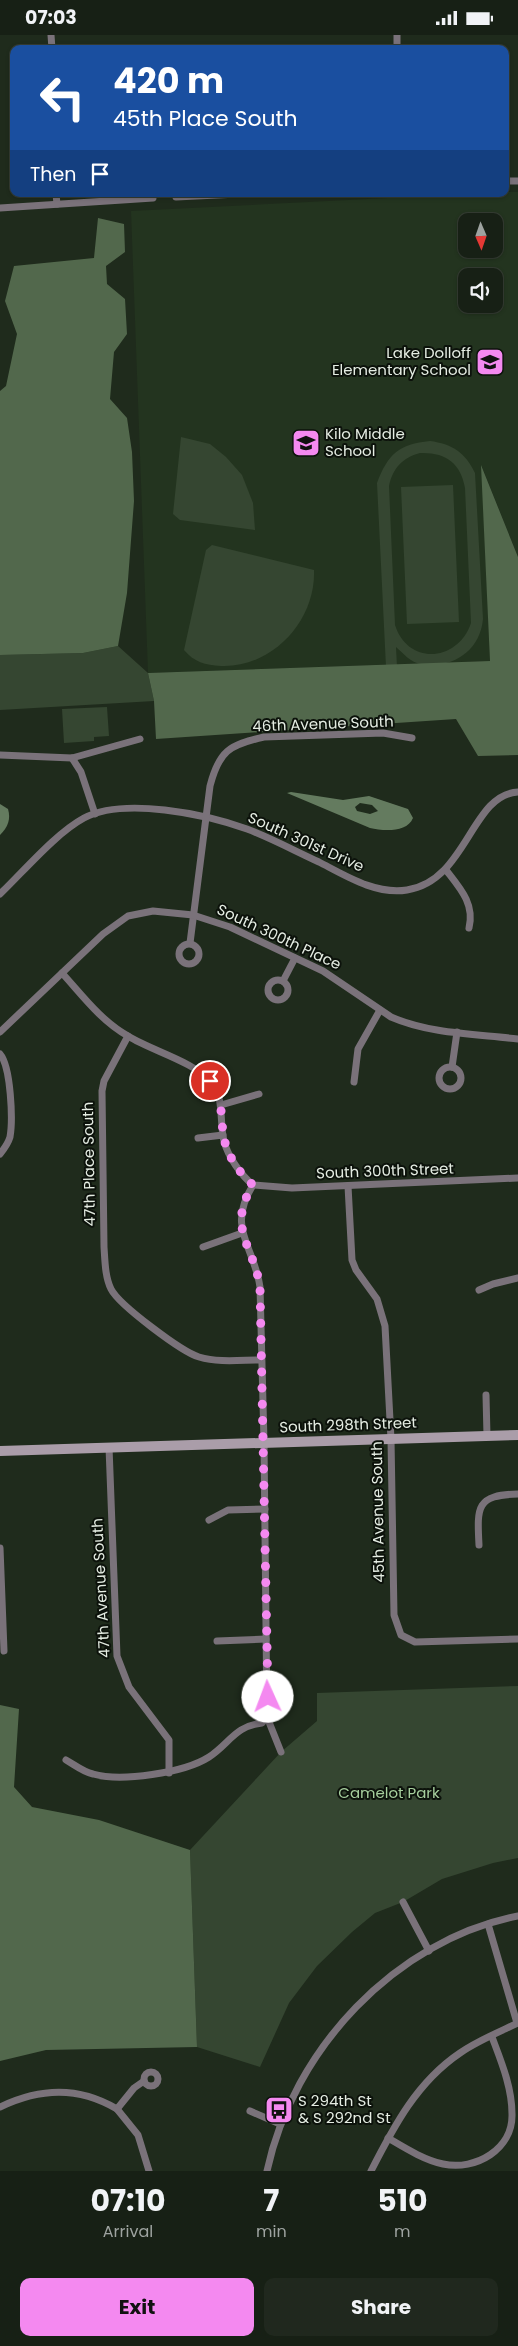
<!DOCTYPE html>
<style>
body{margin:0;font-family:Poppins,sans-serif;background:#20281e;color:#f1f3f6;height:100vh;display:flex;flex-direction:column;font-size:19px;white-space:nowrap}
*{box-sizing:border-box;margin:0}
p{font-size:16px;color:#9ea3a0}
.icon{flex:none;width:28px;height:28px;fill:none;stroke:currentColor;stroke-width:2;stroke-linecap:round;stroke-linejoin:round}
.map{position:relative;height:2136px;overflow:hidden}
.sheet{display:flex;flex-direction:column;background:#172015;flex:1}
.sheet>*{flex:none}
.guide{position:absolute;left:10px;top:10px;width:499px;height:152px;border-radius:10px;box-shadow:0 1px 4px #0004,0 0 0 1px #363e34;background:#1a4fa0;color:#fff;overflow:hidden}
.needle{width:32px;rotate:178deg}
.buttons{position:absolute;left:458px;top:178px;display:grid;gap:10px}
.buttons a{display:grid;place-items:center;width:45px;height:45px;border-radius:10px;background:#172015;box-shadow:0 1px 4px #0004,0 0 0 1px #363e34;font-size:25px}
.pin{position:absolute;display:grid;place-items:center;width:42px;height:42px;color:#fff;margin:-21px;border:2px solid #fff;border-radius:50%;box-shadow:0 1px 5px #0007}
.me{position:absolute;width:55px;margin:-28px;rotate:358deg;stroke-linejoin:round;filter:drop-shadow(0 0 4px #0008)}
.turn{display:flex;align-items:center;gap:18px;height:105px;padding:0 20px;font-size:22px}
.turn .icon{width:65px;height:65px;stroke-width:2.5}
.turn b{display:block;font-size:35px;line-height:42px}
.then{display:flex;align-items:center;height:48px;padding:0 20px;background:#0003;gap:10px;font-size:19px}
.eta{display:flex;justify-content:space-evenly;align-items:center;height:85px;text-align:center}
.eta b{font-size:30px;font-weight:700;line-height:35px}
.cta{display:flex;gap:10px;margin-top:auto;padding:10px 20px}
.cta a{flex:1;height:58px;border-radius:10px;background:#f489f0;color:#111;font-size:20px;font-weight:700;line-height:58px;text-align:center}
.cta a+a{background:#20281e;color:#f1f3f6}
.status{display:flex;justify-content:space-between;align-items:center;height:35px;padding:0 25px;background:#172015;direction:ltr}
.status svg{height:14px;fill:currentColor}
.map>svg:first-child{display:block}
.built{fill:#23341f;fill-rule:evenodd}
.green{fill:#354631;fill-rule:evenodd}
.forest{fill:#52684c}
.water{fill:#647b5f;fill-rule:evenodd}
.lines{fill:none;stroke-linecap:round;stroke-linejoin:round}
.street{stroke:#7a727a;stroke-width:7}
.secondary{stroke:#aa9da9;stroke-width:10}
.route{stroke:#f489f0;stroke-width:9;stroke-dasharray:0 16.2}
.labels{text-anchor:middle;stroke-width:4;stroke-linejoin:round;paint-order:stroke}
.poi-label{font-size:15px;fill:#e5ede3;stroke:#0c120b;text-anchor:start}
.street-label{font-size:15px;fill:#e5ede3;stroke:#0c120b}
.park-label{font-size:15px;fill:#a6cf9d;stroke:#0c120b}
</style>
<div class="status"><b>07:03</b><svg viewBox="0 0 49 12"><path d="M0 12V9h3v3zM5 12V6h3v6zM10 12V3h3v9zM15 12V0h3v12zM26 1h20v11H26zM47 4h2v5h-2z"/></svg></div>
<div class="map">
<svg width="518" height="2136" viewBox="0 0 518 2136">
<rect width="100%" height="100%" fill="#1f2b1c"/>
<path class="built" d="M 505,157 L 518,157 L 518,522 L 482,432 L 490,626 L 148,638 L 131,176 ZM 466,186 L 494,186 L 494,214 L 466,214 ZM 466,241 L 494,241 L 494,269 L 466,269 Z"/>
<g class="green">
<polygon points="181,402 210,409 226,422 242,440 253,468 255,495 180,485 173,479"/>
<path d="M 430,406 C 452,409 465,417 475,438 L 483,584 C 480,616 453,634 421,629 C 411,628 403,618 396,612 L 397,632 L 386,632 L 377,448 C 388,419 399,409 430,406 ZM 420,418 C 445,417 461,428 465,453 L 471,588 C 458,627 408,631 395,590 L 389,451 C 393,433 402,423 420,418 Z"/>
<polygon points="453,450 459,587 407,589 401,452"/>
<path d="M 212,510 L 314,535 C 316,586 272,633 221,631 C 205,630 194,627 184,615 L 206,515 Z"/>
<polygon points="118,611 148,638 154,666 0,675 0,620 83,618"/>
<polygon points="107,672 109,701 94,702 94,706 64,708 62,674"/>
<polygon points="518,1651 518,1823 493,1828 442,1844 403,1867 375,1878 352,1897 317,1931 289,1968 260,2032 197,2012 190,1815 281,1717 317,1686 317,1658"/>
</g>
<g class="forest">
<polygon points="98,183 124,189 125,217 106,231 107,249 125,264 127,299 114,317 110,364 127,383 132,417 134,466 127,558 118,611 83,618 0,620 0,356 6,351 17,299 5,266 14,231 94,223"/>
<polygon points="481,430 518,522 518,720 478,721 456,684 156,704 154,666 148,638 490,626"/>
<polygon points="0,1670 19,1674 14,1752 32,1772 99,1785 190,1815 197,2012 46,2015 0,2026"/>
</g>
<g class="water">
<path d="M 291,757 L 343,765 L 369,761 L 408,774 L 413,783 C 407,798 383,796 370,793 L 287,758 ZM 360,768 L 372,770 L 378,776 L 370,779 L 357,776 L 355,772 Z"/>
<path d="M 0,769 L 8,774 C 11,784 8,792 0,800 Z"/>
</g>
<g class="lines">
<g class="street">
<polyline points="51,0 52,14"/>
<polyline points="397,0 397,14"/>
<polyline points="505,146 518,146"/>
<polyline points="56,159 57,169"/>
<polyline points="176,162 238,159"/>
<polyline points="0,173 153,163"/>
<polyline points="0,720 72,723 140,704"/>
<polyline points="72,723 81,737 95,779"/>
<path d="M 446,835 C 460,853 475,869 469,893"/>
<path d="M 0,859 C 24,836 56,798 84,783 C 124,762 205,779 247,794 C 271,803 295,816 319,827 C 346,841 376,860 407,855 C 467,846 471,759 518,757"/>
<path d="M 190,908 L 210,751 C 219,716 229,710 264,702 L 383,698 L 412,703"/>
<circle cx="189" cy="919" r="10"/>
<path d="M 62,938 C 82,960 101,986 128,1001 C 152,1016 193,1026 211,1047 C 225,1064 219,1086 224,1106 C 228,1122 241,1140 253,1150 L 292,1153 L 518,1143"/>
<circle cx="278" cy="955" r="10"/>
<polyline points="283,946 295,923"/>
<path d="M 0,997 L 103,899 L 128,881 L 153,876 L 193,880 L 230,892 L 323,936 L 391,982 C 430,999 476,999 518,1004"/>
<path d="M 128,1001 L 104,1046 L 102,1056 L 104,1212 C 105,1226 105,1242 111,1254 C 119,1270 182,1317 199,1322 C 219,1328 241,1325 261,1325"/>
<path d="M 0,1019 C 11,1032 13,1085 10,1102 C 8,1109 4,1114 0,1119"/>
<circle cx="450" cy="1043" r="11"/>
<polyline points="452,1032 457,997"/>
<polyline points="354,1047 358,1014 380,975"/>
<polyline points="221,1070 259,1059"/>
<polyline points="198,1103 223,1100"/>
<path d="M 253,1150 C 226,1194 254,1210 260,1252 L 264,1407 L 267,1682 L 281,1717"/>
<polyline points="348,1151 352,1225 356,1235 377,1264 385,1291 391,1404 394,1580 401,1600 415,1607 518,1604"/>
<polyline points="203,1212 242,1198"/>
<polyline points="479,1255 493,1249 518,1243"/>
<polyline points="486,1360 487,1401"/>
<polyline points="109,1412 117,1621 129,1652 169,1705 169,1738"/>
<polyline points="209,1485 228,1475 265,1474"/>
<path d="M 479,1510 C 477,1472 476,1460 518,1459"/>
<polyline points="0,1513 4,1616"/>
<polyline points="217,1606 266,1604"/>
<path d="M 66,1725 C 75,1730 83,1737 93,1739 C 121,1747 184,1738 209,1722 C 230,1708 235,1691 262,1688 L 267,1682"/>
<polyline points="403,1867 429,1916"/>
<polyline points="488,1889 517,1988"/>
<circle cx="151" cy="2044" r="7"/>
<path d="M 0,2072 C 40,2053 78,2051 117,2074 L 134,2053 L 144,2046"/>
<polyline points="117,2074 138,2100 149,2136"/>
<polyline points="250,2076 280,2089"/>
<path d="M 388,2103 C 405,2113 424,2125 443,2129 C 476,2136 513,2114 512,2079 C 512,2052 501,2026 492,2002"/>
<path d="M 267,2136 C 293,2015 395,1905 518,1881"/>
<path d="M 371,2136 C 394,2091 417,2047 460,2018 C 477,2006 499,1997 518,1988"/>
</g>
<polyline class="secondary" points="0,1416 518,1400"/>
</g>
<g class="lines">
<path class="route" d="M 210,1046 C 224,1063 220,1083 224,1103 C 227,1120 240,1139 253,1150 C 226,1193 254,1211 260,1252 L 268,1662"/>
</g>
<defs>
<symbol id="school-square" viewBox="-11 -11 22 22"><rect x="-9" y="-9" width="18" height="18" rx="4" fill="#f489f0" stroke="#0c120b"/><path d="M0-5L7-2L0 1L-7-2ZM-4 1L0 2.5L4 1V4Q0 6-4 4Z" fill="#111"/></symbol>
<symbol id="bus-square" viewBox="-11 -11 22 22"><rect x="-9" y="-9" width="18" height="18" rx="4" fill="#f489f0" stroke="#0c120b"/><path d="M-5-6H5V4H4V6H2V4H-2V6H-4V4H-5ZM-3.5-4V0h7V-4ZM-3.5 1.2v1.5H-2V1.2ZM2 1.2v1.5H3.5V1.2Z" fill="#111"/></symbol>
</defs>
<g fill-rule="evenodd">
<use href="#school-square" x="474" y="311" width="32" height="32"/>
<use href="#school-square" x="290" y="392" width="32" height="32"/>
<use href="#bus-square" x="263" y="2059" width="32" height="32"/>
</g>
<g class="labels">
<g class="poi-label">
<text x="471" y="323" text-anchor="end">Lake Dolloff<tspan x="471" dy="17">Elementary School</tspan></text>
<text x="325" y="404">Kilo Middle<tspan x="325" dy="17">School</tspan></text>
<text x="298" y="2071">S 294th St<tspan x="298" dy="17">&amp; S 292nd St</tspan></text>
</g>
<g class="street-label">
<text transform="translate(323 689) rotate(-2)" y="5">46th Avenue South</text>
<text transform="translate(306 807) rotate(24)" y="5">South 301st Drive</text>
<text transform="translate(279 902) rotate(25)" y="5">South 300th Place</text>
<text transform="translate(89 1129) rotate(-91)" y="5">47th Place South</text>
<text transform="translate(385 1136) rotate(-2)" y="5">South 300th Street</text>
<text transform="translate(348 1390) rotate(-2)" y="5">South 298th Street</text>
<text transform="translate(378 1477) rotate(-91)" y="5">45th Avenue South</text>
<text transform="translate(101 1553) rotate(-93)" y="5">47th Avenue South</text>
</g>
<g class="park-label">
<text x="389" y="1763">Camelot Park</text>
</g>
</g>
</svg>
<div class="buttons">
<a><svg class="needle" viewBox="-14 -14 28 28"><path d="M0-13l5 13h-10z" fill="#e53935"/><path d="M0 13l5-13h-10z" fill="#9ea3a0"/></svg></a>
<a><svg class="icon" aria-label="sound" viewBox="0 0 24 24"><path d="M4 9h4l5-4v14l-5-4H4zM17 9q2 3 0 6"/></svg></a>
</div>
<div class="pin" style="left:210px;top:1046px;background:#d93025"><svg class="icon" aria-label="arrive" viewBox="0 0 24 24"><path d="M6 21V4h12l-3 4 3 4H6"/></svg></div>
<svg class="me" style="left:268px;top:1662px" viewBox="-20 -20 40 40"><circle r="19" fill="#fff"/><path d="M0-13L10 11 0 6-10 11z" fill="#f489f0"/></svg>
<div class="guide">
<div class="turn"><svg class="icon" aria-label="left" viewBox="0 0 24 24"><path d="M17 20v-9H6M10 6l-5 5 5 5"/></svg><div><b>420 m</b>45th Place South</div></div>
<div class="then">Then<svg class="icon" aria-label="arrive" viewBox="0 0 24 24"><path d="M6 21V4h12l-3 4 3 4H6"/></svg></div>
</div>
</div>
<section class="sheet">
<div class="eta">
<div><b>07:10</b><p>Arrival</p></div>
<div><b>7</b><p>min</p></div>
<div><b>510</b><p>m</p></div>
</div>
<div class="cta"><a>Exit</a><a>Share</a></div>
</section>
